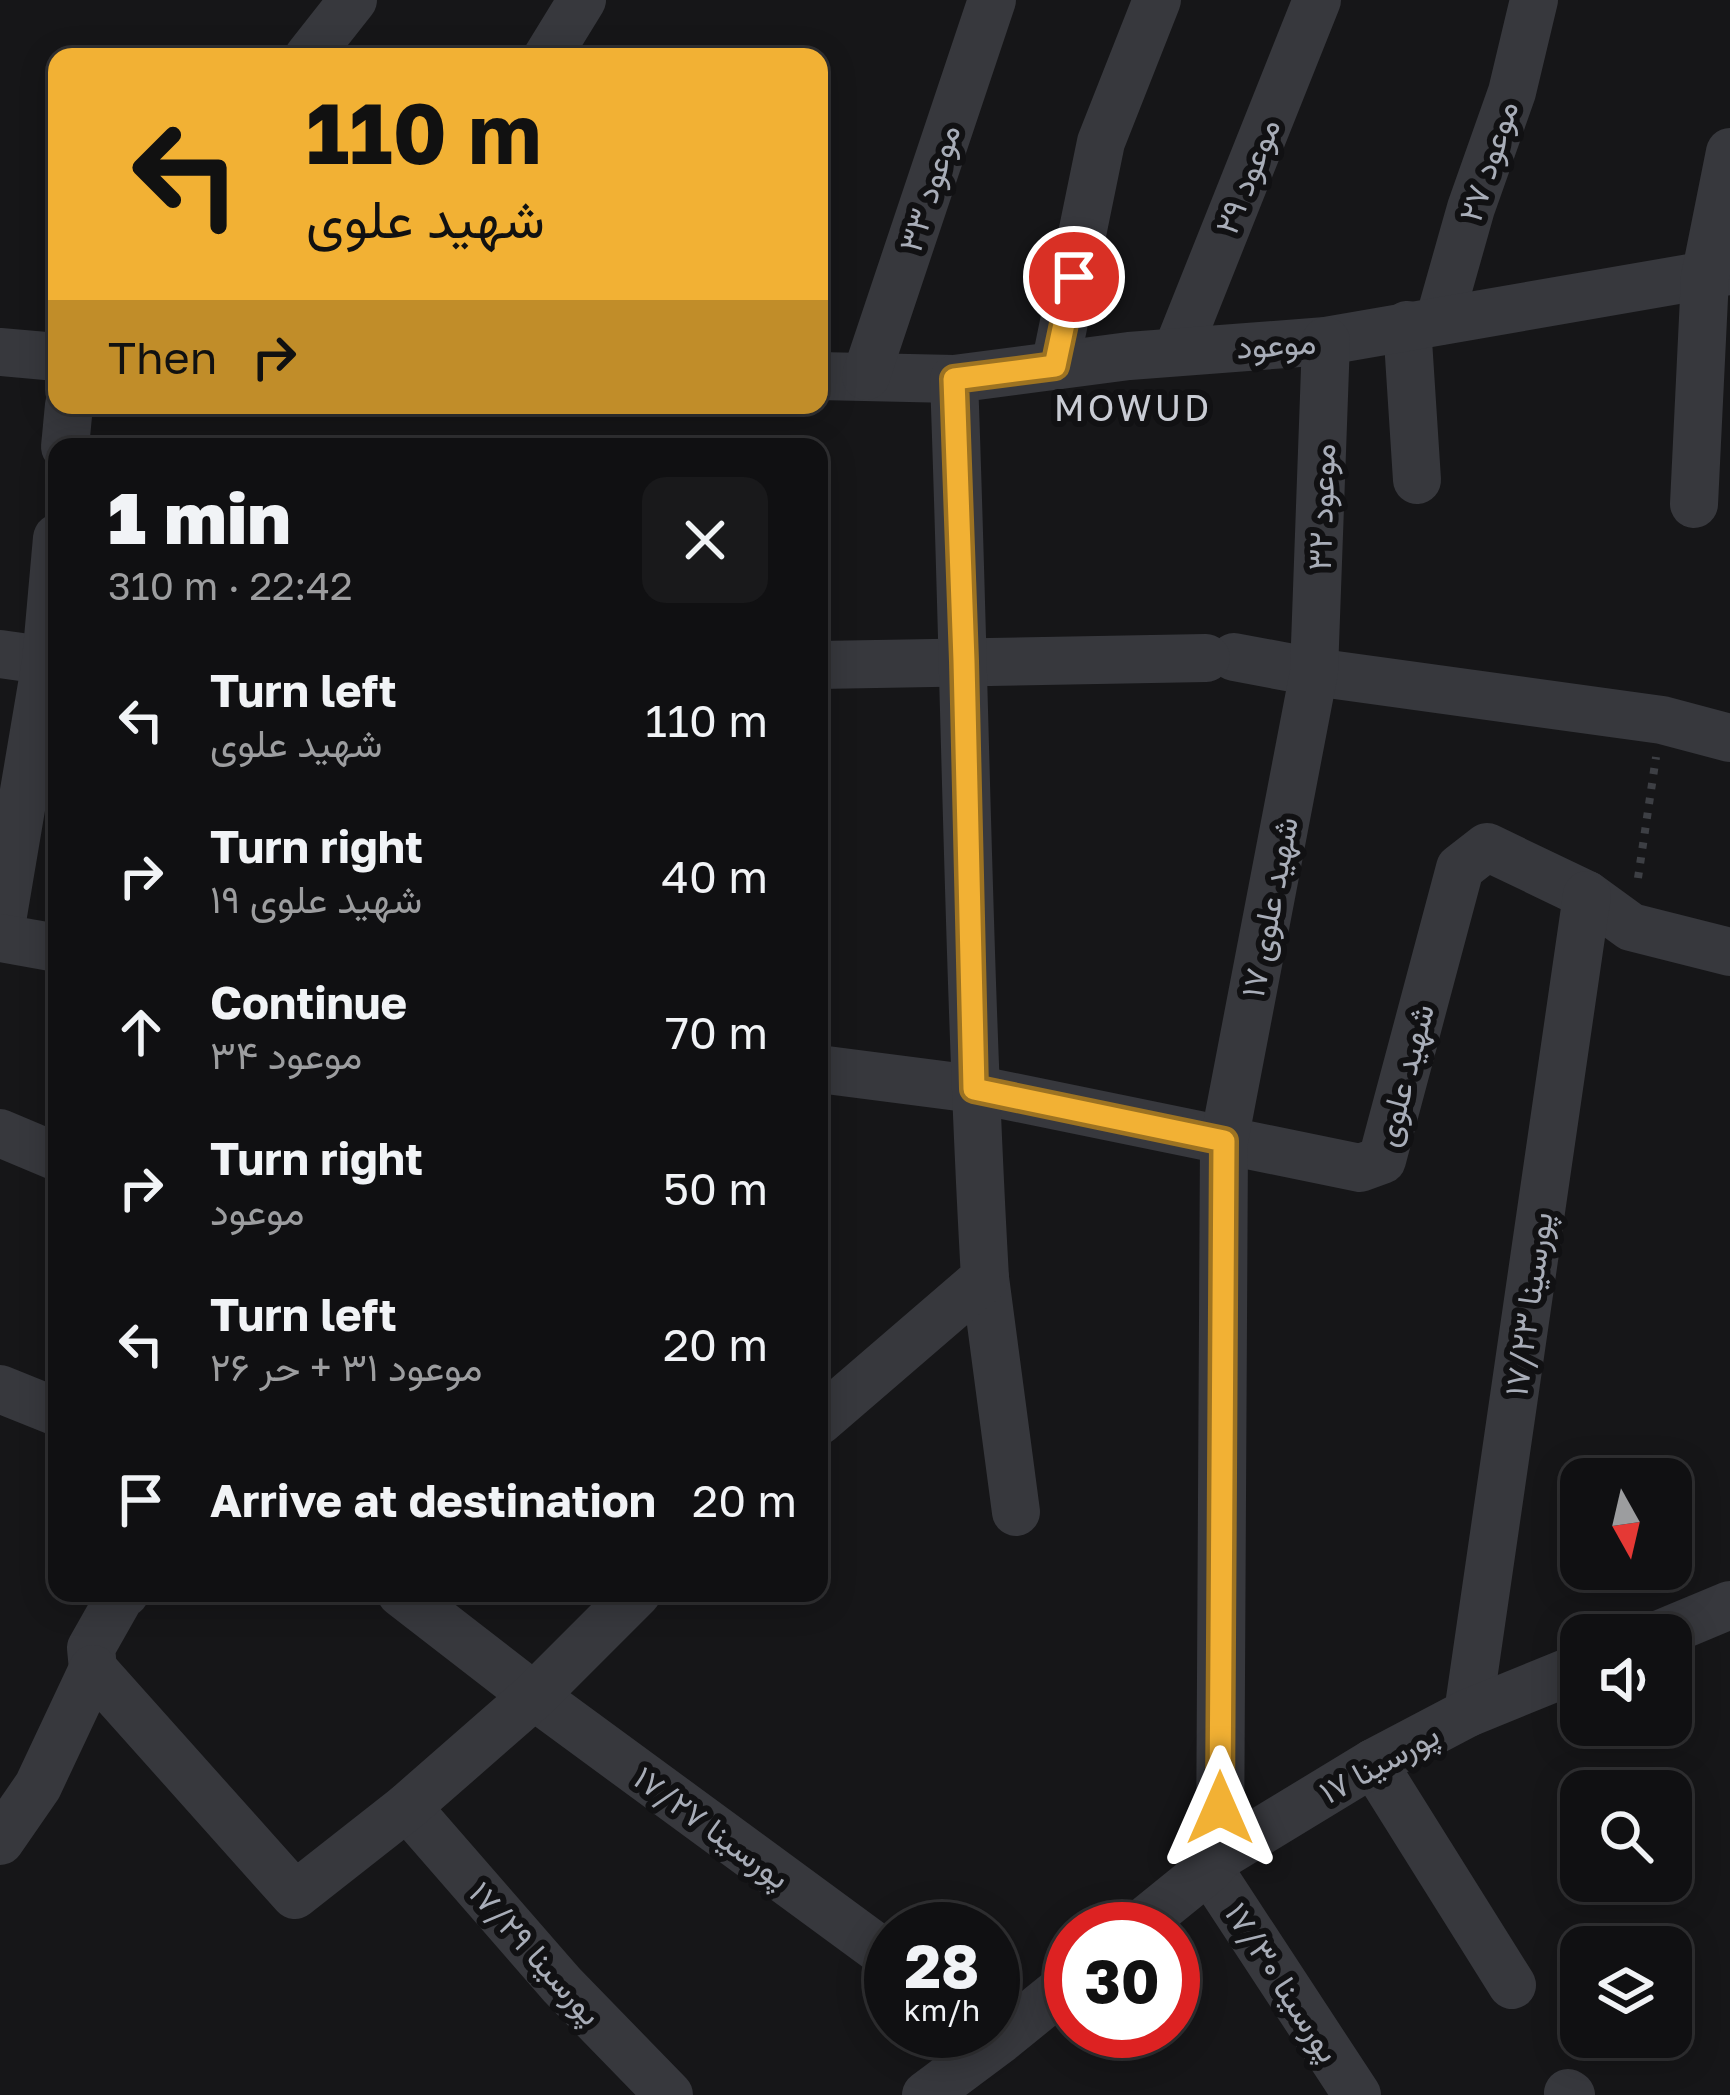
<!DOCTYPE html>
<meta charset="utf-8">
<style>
body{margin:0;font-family:"Golos Text",Vazirmatn,sans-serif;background:#19191b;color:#f1f3f6;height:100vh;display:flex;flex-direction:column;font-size:45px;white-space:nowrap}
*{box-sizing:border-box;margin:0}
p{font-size:39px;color:#9c9d9f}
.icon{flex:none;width:66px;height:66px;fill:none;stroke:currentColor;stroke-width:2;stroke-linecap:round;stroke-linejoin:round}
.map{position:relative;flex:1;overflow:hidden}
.panel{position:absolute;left:48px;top:438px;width:780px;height:1164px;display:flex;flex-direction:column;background:#101012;border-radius:24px;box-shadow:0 6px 30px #0003,0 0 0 3px #303032}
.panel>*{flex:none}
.hud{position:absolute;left:48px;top:48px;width:780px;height:366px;border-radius:24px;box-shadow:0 6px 30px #0003,0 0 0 3px #303032;background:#f2b134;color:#111;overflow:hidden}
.needle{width:78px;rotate:172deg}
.controls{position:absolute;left:1560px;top:1458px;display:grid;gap:24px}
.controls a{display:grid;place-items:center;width:132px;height:132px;border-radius:24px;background:#101012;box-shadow:0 6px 30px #0003,0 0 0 3px #303032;font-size:60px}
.speed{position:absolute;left:864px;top:1902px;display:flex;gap:24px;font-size:60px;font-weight:700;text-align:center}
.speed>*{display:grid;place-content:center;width:156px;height:156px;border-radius:50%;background:#101012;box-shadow:0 6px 30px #0003,0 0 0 3px #303032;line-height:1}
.speed small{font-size:30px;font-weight:400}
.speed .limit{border:18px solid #d22;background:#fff;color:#111}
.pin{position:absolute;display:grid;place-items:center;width:102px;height:102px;color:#fff;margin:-51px;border:6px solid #fff;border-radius:50%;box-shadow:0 3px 12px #0007}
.me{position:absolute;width:132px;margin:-66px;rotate:0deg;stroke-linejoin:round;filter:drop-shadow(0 0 9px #0008)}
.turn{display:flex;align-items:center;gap:42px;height:252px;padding:0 60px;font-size:54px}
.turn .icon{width:156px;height:156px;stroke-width:2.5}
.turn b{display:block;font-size:84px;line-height:102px}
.then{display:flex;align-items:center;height:114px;padding:0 60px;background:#0003;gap:24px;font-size:45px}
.round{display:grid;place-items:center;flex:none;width:126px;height:126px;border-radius:24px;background:#19191b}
.overview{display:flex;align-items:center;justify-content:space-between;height:204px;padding:0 60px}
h1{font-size:72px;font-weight:800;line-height:90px}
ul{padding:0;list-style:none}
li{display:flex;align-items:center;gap:36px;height:156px;padding:0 60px}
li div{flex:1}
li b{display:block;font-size:45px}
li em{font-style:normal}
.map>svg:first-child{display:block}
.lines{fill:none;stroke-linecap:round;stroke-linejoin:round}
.path{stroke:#3d3f44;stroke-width:8;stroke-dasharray:6 9;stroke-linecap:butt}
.minor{stroke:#37383d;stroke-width:48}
.route-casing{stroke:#9d7322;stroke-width:30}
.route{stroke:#f2b134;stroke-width:21}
.labels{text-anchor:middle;stroke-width:12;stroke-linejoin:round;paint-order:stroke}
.street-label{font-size:33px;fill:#a8adb8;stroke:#111113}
.neighbourhood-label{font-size:36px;letter-spacing:3px;fill:#c9ccd4;stroke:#111113}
</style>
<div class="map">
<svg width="1730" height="2095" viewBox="0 0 1730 2095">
<rect width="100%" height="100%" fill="#161618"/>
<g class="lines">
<polyline class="path" points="1638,878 1656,757"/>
<g class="minor">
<polyline points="308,57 353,0"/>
<polyline points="547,57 582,0"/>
<polyline points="1439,321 1471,208 1512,92 1534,0"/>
<polyline points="1407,325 1417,480"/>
<polyline points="1177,351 1317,0"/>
<polyline points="0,352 57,357"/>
<polyline points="1055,366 1101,142 1157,0"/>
<polyline points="819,376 954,379 1129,356 1326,341 1730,271"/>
<polyline points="866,376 992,0"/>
<polyline points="65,447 69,405"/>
<polyline points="1694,504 1705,277 1730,152"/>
<polyline points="0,654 57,662"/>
<polyline points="1234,657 1314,672 1662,720 1730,738"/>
<polyline points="819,665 1206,658"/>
<polyline points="0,933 46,661 57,538"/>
<polyline points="0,938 57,948"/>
<polyline points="819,1069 974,1089 1360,1168 1382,1160 1460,868 1487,847 1587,895 1631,927 1730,952"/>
<polyline points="0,1133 57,1157"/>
<polyline points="985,1278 1016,1512"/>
<polyline points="0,1389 57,1412"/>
<path d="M 819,1421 L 985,1278 C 968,978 965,679 954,379"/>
<polyline points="401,1593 534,1696 891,1958"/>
<polyline points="1658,1635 1730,1605"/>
<polyline points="93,1669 91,1648 121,1595 125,1593"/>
<polyline points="1468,1713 1587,895"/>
<polyline points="1373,1763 1512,1985"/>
<polyline points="407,1807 562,1985 669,2095"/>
<polyline points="0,1841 38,1786 93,1669 295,1895 407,1807 534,1696 637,1593"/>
<polyline points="1220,1856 1224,1141 1314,672 1326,341"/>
<polyline points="1209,1869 1357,2095"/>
<polyline points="1135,1929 1209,1869 1220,1856 1373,1763 1468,1713 1581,1667"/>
<polyline points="1568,2093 1571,2095"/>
<polyline points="926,2095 1001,2039 1071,1982"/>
</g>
</g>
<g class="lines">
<defs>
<polyline id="route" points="1074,277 1055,366 954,379 964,661 974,1089 1224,1141 1220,1808"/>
</defs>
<use href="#route" class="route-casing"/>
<use href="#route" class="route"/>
</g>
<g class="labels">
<g class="street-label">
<text transform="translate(1488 161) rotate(-72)" y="12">موعود ۲۷</text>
<text transform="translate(1247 176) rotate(-68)" y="12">موعود ۲۹</text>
<text transform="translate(929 188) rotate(-72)" y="12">موعود ۳۳</text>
<text transform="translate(1276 344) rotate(-4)" y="12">موعود</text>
<text transform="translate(1321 507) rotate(-88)" y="12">موعود ۳۲</text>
<text transform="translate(1269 907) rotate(-79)" y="12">شهید علوی ۱۷</text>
<text transform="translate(1404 1075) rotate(-75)" y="12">شهید علوی</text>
<text transform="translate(1528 1304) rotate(-82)" y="12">پورسینا ۱۷/۲۳</text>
<text transform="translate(1379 1763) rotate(-29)" y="12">پورسینا ۱۷</text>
<text transform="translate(712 1827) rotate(36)" y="12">پورسینا ۱۷/۲۷</text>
<text transform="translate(536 1953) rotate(48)" y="12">پورسینا ۱۷/۲۹</text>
<text transform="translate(1283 1982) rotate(57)" y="12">پورسینا ۱۷/۳۰</text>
</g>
<g class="neighbourhood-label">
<text x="1133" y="421">MOWUD</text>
</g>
</g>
</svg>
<div class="controls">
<a><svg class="needle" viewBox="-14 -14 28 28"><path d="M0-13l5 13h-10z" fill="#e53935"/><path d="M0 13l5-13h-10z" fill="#9c9d9f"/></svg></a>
<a><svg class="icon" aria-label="sound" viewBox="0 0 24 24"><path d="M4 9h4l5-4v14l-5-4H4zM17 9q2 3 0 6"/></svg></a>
<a><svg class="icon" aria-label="search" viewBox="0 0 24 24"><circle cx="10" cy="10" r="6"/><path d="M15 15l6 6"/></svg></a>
<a><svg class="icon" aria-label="layers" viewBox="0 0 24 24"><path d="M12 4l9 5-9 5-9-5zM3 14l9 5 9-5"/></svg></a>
</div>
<div class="speed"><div>28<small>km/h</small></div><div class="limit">30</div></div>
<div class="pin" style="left:1074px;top:277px;background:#d93025"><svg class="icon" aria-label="arrive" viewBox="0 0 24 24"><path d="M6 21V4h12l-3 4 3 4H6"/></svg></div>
<svg class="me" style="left:1220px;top:1808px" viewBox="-20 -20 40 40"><path d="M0-17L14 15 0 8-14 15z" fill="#f2b134" stroke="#fff" stroke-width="4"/></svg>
<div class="hud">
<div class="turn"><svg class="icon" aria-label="left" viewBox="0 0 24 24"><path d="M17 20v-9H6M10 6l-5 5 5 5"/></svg><div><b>110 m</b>شهید علوی</div></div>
<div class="then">Then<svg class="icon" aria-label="right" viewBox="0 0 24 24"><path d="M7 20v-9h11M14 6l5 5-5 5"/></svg></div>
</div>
<section class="panel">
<div class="overview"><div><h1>1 min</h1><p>310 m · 22:42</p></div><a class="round"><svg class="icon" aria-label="close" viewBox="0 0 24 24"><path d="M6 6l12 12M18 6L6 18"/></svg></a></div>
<ul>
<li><svg class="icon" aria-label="left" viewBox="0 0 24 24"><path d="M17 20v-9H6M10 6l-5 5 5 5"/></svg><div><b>Turn left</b><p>شهید علوی</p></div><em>110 m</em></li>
<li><svg class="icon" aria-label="right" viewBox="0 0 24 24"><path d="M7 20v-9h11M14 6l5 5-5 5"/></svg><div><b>Turn right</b><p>شهید علوی ۱۹</p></div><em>40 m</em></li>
<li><svg class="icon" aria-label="ahead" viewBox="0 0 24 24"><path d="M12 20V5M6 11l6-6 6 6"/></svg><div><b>Continue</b><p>موعود ۳۴</p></div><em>70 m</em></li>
<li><svg class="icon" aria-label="right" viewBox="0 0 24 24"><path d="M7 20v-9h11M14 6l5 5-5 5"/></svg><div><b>Turn right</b><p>موعود</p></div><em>50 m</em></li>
<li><svg class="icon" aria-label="left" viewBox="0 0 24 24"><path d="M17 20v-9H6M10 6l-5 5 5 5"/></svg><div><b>Turn left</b><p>موعود ۳۱ + حر ۲۶</p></div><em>20 m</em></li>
<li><svg class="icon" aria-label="arrive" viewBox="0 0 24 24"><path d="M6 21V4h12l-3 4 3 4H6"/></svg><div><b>Arrive at destination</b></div><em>20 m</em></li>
</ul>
</section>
</div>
